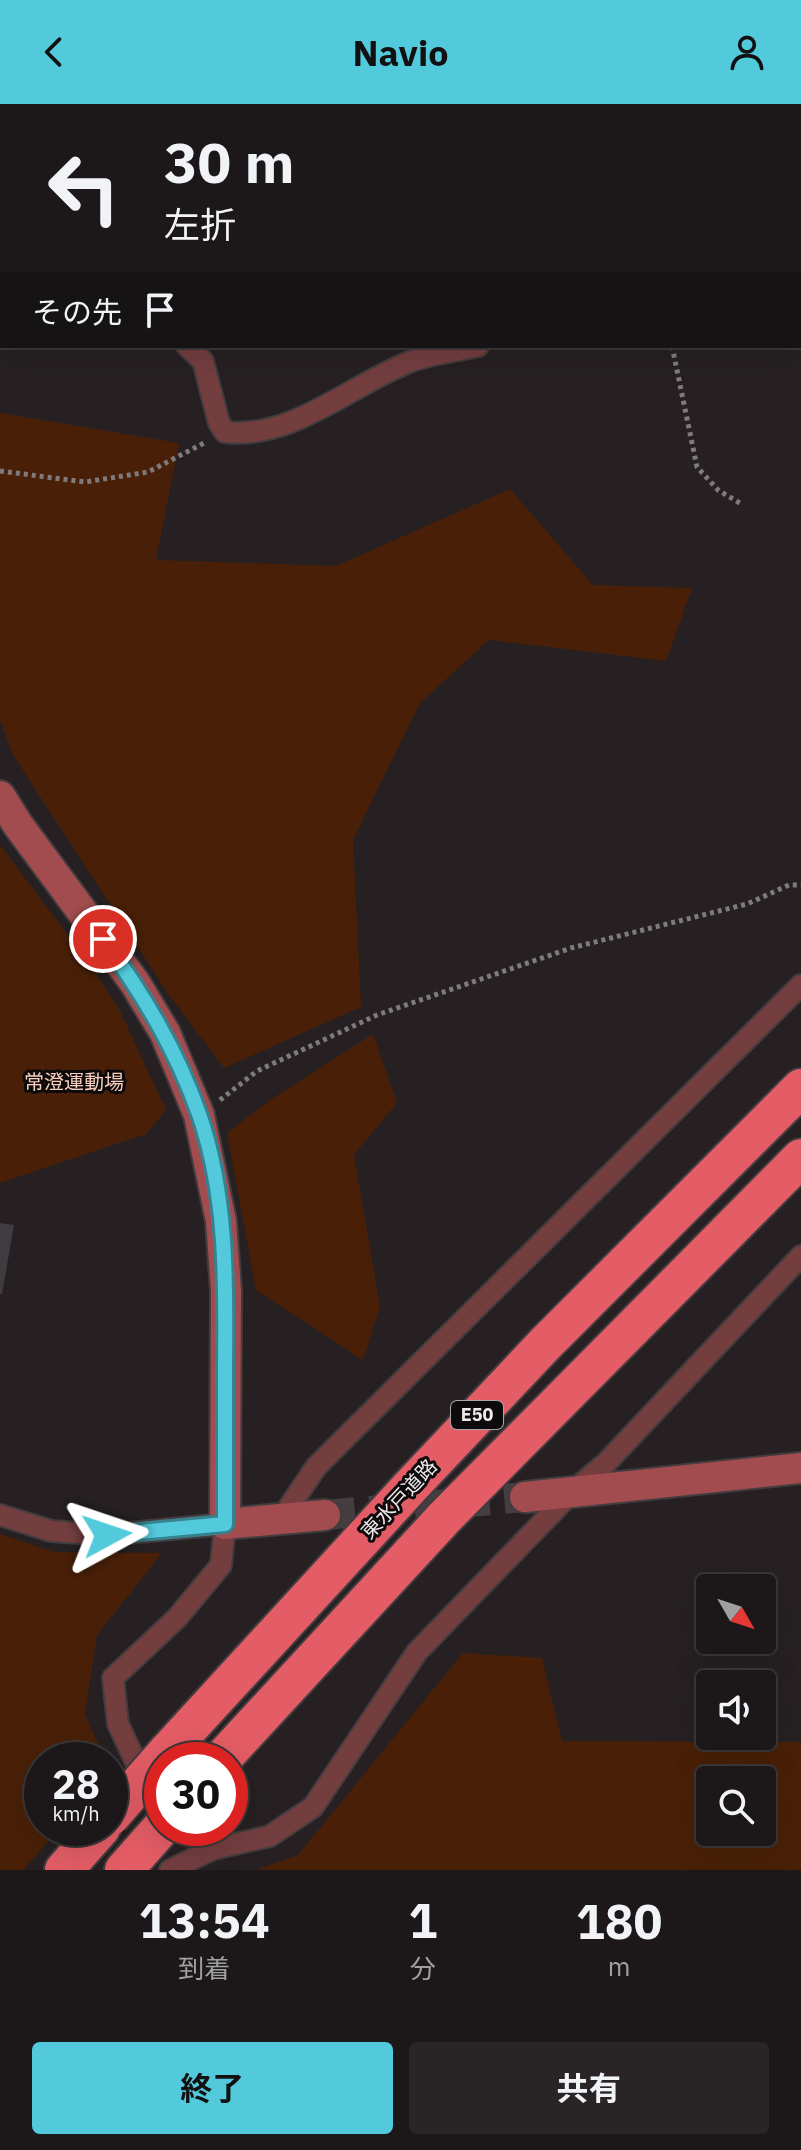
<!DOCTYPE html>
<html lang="ja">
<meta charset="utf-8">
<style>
body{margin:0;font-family:"IBM Plex Sans","Noto Sans JP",sans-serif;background:#292527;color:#f1f3f6;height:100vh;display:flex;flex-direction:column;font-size:30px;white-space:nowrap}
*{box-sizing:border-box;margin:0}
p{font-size:26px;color:#a0a0a2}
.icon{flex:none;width:44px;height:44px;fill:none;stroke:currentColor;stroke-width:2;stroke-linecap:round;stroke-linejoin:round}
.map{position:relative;height:1766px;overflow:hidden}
.sheet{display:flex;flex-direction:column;background:#1c181a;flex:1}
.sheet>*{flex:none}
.top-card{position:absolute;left:0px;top:0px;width:802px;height:244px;box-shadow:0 8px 32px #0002,0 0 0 2px #3a3739;background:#1c181a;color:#f1f3f6;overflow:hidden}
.needle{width:52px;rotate:129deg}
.buttons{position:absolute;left:696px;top:1470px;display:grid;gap:16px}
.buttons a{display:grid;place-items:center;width:80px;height:80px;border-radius:8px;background:#1c181a;box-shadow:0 8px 32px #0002,0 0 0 2px #3a3739;font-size:40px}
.speed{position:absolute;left:24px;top:1638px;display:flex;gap:16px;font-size:40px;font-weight:700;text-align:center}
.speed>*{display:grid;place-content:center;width:104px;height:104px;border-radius:50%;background:#1c181a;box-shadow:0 8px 32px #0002,0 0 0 2px #3a3739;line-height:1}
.speed small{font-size:20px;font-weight:400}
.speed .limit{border:12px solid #d22;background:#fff;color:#111}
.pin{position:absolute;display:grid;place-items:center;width:68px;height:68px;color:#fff;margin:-34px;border:4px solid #fff;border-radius:50%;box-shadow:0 2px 8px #0007}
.me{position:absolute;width:88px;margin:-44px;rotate:85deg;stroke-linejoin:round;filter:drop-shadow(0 0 6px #0008)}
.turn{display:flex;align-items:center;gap:28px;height:168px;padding:0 32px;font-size:36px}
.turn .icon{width:104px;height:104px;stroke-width:2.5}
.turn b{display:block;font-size:56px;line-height:68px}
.then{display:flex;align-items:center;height:76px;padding:0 32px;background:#0003;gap:16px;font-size:30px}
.eta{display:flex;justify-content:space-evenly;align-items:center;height:136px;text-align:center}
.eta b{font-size:48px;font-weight:700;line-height:56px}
.cta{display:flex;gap:16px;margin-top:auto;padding:16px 32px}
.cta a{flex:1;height:92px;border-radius:8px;background:#53cadc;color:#111;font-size:32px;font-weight:700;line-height:92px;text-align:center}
.cta a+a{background:#292527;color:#f1f3f6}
header{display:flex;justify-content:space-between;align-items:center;height:104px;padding:0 32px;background:#53cadc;color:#111;font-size:36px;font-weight:700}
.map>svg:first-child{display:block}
.green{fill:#492007;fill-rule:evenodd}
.building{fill:#403b41}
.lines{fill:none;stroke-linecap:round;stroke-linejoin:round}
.secondary-tunnel{stroke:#443e40;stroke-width:30;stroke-dasharray:30 15;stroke-linecap:butt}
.lane-casing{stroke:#423c3e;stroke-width:14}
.street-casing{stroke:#423c3e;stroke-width:24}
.secondary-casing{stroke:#423c3e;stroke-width:34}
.highway-casing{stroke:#423c3e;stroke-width:42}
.path{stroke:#7f7a7c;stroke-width:5;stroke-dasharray:4 4;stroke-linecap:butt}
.lane{stroke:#743e3f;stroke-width:10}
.street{stroke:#743e3f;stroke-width:20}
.secondary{stroke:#a24c4f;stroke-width:30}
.highway{stroke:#e45d66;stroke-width:38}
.highway-bridge-casing{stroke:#423c3e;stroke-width:42;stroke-linecap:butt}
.highway-bridge{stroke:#e45d66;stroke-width:38}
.route-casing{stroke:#36838f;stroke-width:20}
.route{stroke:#53cadc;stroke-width:14}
.labels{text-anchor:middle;stroke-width:6;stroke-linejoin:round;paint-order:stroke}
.shield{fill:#0d0a0c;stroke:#aaa6a8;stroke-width:2}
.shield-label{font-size:18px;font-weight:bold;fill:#eee9eb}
.park-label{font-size:20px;fill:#f9cfbb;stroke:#0d0a0c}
.street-label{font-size:20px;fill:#eee9eb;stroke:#0d0a0c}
</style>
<header><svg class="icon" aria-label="back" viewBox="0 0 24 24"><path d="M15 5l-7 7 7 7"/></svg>Navio<svg class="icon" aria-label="person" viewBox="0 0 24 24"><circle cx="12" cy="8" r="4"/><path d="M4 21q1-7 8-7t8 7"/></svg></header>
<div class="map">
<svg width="801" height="1766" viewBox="0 0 801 1766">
<rect width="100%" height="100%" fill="#262022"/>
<g class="green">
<polygon points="0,309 179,339 156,456 336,462 510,385 593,481 692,484 666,557 489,536 420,599 353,736 361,903 224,964 169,891 13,651 0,616"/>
<polygon points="0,741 88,858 120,907 166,1006 146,1030 0,1079"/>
<polygon points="373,930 397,999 354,1051 380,1203 363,1256 256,1186 227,1029 270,996"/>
<polygon points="0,1430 54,1448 162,1449 97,1531 85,1610 105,1656 42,1656 42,1724 60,1724 23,1766 0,1766"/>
<path d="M 463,1549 L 542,1554 L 562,1637 L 801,1638 L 801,1766 L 256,1766 L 298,1751 ZM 762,1676 L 762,1728 L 710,1728 L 710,1676 Z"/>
</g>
<polygon class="building" points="0,1119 14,1121 2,1190 0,1190"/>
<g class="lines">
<polyline class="secondary-tunnel" points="325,1411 525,1393"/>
<defs>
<polyline id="lane" points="800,200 801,200"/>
<g id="street">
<polyline points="685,0 685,2"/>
<polyline points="0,218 2,218"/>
<path d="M 187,242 L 203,257 L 219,319 L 225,328 C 293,336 351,280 412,257 C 432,250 456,247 478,242"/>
<polyline points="0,1411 51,1427 107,1431 225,1420 221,1461 177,1514 113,1574 118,1620 154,1697 162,1704"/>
<polyline points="281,1415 316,1363 801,881"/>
<polyline points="187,1724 213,1745"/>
<polyline points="170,1766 213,1745 270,1732 313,1703 417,1548 572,1388 606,1359 801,1152"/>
</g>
<g id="secondary">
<polyline points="314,2 319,0"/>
<polyline points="0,129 2,128"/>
<polyline points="0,692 18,721 135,879 165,929 199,1011 221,1117 226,1187 225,1420 325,1411"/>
<polyline points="525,1393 801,1364"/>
</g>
<g id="highway">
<polyline points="166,1649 411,1382 545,1240 801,984"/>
<polyline points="221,1656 444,1414 801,1054"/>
<polyline points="64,1766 101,1724"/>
<polyline points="124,1766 162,1723"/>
</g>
</defs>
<use href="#lane" class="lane-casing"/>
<use href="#street" class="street-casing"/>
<use href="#secondary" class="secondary-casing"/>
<use href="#highway" class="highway-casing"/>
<g class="path">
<polyline points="672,242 697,363 718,386 743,401"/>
<polyline points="0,367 85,378 148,368 206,338"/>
<polyline points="220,996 257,967 377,911 571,844 747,800 789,781 801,781"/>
</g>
<use href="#lane" class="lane"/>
<use href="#street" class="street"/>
<use href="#secondary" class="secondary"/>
<use href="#highway" class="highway"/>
<defs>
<polyline id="highway-bridge" points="110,1713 166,1649"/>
</defs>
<use href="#highway-bridge" class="highway-bridge-casing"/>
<use href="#highway-bridge" class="highway-bridge"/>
</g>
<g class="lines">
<defs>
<path id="route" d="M 103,835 C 143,890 176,945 199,1010 C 227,1090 226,1179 225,1262 C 225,1315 225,1367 225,1420 L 107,1431"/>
</defs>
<use href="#route" class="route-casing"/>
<use href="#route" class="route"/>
</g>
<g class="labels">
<rect class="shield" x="451" y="1297" width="52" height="28" rx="6"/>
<g class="shield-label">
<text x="477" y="1317">E50</text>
</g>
<g class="park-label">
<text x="74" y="985">常澄運動場</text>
</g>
<g class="street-label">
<text transform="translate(399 1395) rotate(-47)" y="7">東水戸道路</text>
</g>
</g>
</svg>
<div class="buttons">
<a><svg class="needle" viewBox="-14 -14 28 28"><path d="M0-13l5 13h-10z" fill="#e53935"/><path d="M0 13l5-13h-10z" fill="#a0a0a2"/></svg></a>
<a><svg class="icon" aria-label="sound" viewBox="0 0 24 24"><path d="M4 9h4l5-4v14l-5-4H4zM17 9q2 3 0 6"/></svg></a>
<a><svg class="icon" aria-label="search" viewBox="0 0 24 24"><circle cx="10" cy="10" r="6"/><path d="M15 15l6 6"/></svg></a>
</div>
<div class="speed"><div>28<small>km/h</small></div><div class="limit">30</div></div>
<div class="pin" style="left:103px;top:835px;background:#d93025"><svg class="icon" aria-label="arrive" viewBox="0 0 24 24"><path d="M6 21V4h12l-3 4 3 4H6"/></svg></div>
<svg class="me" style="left:107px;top:1431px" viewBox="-20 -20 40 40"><path d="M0-17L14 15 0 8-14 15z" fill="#53cadc" stroke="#fff" stroke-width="4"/></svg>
<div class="top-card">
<div class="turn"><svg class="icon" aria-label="left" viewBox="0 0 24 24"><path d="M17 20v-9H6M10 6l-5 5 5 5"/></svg><div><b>30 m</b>左折</div></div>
<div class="then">その先<svg class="icon" aria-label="arrive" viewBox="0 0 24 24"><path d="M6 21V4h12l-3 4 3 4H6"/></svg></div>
</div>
</div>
<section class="sheet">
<div class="eta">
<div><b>13:54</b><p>到着</p></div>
<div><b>1</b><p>分</p></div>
<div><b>180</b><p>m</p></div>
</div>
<div class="cta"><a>終了</a><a>共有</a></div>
</section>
